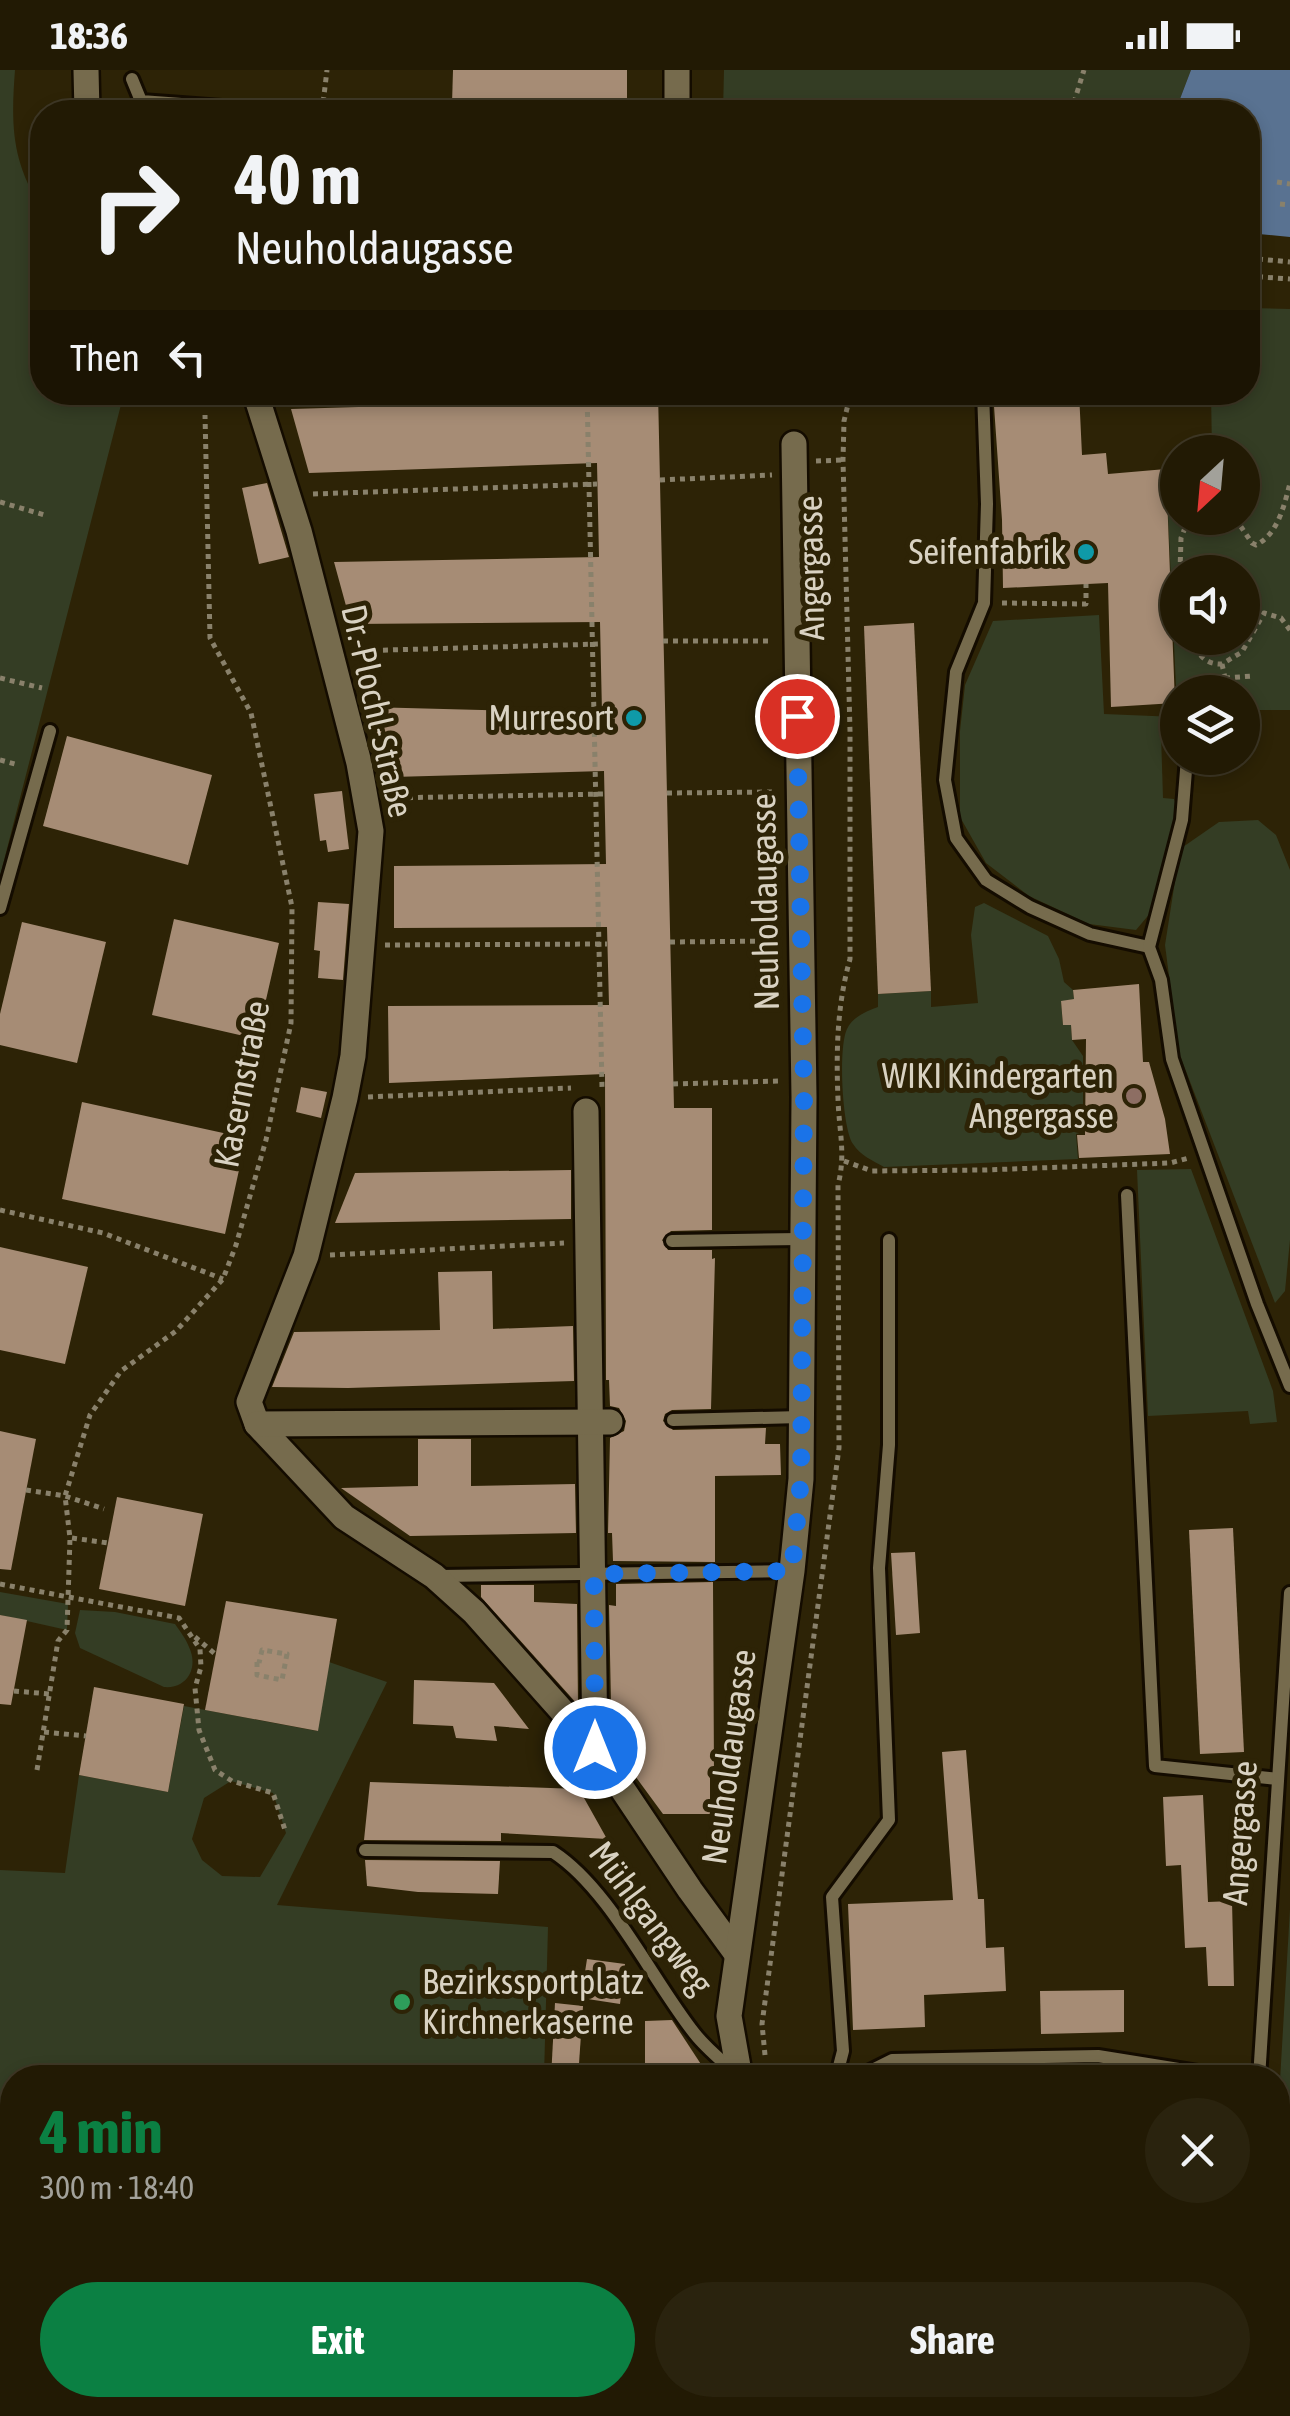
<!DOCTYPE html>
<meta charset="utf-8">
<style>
body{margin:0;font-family:"Asap Condensed",sans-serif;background:#2a230e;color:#f1f3f6;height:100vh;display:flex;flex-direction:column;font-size:38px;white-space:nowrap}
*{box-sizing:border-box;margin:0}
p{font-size:32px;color:#a2a19a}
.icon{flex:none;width:55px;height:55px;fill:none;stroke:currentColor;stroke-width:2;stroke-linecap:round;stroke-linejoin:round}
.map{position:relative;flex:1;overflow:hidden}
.drawer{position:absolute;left:0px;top:1995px;width:1290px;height:352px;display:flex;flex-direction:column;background:#221a04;border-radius:40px 40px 0 0;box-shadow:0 5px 15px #0003,0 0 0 2px #3f3826}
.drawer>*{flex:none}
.top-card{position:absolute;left:30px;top:30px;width:1230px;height:305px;border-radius:40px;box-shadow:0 5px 15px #0003,0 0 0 2px #3f3826;background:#221a04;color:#f1f3f6;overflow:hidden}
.needle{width:65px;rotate:206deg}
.controls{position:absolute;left:1160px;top:365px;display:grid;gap:20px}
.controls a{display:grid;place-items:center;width:100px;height:100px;border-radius:50%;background:#221a04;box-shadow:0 5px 15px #0003,0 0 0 2px #3f3826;font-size:50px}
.pin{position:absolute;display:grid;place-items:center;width:85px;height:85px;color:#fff;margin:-42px;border:5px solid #fff;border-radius:50%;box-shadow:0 2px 10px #0007}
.me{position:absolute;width:110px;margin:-55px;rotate:0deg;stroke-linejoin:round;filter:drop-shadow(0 0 8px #0008)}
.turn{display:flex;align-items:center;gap:35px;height:210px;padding:0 40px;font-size:45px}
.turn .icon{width:130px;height:130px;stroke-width:2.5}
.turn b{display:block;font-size:70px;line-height:85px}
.then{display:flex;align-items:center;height:95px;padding:0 40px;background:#0003;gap:20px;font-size:38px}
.round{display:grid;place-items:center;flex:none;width:105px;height:105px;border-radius:52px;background:#2a230e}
.summary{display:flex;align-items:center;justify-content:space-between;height:170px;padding:0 40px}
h1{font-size:60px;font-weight:700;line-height:75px;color:#0b8043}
.action{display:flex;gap:20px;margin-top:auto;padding:20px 40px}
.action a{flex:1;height:115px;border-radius:60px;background:#0b8043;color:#fff;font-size:40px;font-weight:700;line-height:115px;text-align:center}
.action a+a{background:#2a230e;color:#f1f3f6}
.status{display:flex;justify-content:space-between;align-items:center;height:70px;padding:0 50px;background:#221a04;direction:ltr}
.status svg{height:28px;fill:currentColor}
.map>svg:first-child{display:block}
.green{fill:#343d24;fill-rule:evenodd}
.water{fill:#597291}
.building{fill:#a68c75}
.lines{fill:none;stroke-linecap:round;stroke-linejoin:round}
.service-casing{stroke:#140c00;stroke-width:18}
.minor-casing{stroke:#140c00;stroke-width:30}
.path{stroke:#89816b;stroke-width:5;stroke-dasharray:5 5;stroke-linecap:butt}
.service{stroke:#766b4d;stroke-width:12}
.minor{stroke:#766b4d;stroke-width:25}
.route{stroke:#1a73e8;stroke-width:18;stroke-dasharray:0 32.4}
.culture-dot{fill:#0f9aa8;stroke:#2d2306;stroke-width:4}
.education-dot{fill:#8d6e63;stroke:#2d2306;stroke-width:4}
.leisure-dot{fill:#2e9e5b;stroke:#2d2306;stroke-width:4}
.labels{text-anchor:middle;stroke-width:10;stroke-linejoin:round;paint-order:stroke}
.poi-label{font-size:35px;fill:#d9d2c2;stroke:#2d2306;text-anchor:end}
.street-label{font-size:35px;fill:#d9d2c2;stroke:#2d2306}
</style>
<div class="status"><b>18:36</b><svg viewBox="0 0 49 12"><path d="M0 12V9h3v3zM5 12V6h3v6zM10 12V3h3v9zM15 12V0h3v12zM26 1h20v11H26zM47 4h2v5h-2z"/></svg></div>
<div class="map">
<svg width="1290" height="2346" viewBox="0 0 1290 2346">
<rect width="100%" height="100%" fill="#2d2306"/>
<g class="green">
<path d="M 0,0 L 15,0 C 11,53 11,92 42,138 L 42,322 L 124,323 L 0,806 Z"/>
<polygon points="724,0 1191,0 1175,42 723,42"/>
<path d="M 1248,238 L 1290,239 L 1290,640 L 1243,640 L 1242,622 L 1178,622 L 1177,638 L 1166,403 L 1177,402 L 1178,448 L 1242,448 L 1242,382 L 1212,382 L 1211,323 L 1248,322 ZM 1178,502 L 1242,502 L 1242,568 L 1178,568 Z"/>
<polygon points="1099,545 1104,644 1177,647 1161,664 1163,728 1174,729 1178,740 1152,841 1136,860 1089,854 1029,826 986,793 960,747 960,661 965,615 993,551"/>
<polygon points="1258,750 1276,765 1290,800 1290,1170 1285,1221 1275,1233 1179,983 1165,875 1180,779 1219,752"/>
<path d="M 984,833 L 1048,866 L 1059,889 L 1064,912 L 1073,920 L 1074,929 L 1061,932 L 1063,955 L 1071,955 L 1072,970 L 1083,986 L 1083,1062 L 1076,1064 L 1078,1089 L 884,1097 C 872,1090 861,1086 853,1074 C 842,1058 838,977 847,959 C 852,947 867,941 878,937 L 878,924 L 931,921 L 931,937 L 978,933 L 971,865 L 975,837 Z"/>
<polygon points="1191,1099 1273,1321 1277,1352 1250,1354 1248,1341 1148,1346 1137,1100"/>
<polygon points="0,1522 68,1534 67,1560 0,1545"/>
<path d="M 80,1540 L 115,1542 L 175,1554 C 180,1561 186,1569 189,1577 C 199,1598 187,1619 164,1617 L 80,1578 L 75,1563 Z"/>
<path d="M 329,1592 L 387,1612 L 277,1835 L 548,1857 L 544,2007 L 12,2008 L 12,2192 L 0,2191 L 0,1800 L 65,1803 L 79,1705 L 168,1722 L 184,1636 L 317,1661 ZM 231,1711 L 273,1723 L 286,1763 L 260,1807 L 222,1806 L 202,1790 L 192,1769 L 204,1728 Z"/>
<polygon points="1290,1839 1290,2346 1259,2346 1260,2335 1278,2335 1278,2045"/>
<polygon points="221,2335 410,2335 311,2346 222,2346"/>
</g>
<polygon class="water" points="1191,0 1290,0 1290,167 1248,163 1248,42 1175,42"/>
<g class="building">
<polygon points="453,0 627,0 627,37 452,34"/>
<polygon points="595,322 658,322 674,1038 712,1038 712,1160 671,1161 662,1170 668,1180 712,1180 712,1189 715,1188 711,1339 672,1340 665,1344 663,1351 673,1360 766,1358 765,1374 780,1374 781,1405 715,1406 715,1492 613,1491 612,1463 608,1463 610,1368 624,1361 626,1351 619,1338 610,1336 609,1310 606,1310 605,1004 389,1013 388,936 609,935 607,857 394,858 394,796 606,794 604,701 393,707 392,689 386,689 368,637 602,643 600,552 351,554 334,492 599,487 597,393 309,403 291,339 595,330"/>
<polygon points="993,322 1079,322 1082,385 1106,383 1108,404 1166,399 1175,633 1111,637 1108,513 1003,518 1002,450"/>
<polygon points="267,413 289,487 259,494 242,418"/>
<polygon points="914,553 931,921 878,924 864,556"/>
<polygon points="67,666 212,705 188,795 43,756"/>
<polygon points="342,721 349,779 328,782 326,770 320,771 314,724"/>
<polygon points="318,832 349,834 343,910 318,908 320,881 314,880"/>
<polygon points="174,849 279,873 257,969 152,945"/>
<polygon points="22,852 106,872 77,993 0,975 0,944"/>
<polygon points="1139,914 1143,992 1149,992 1165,1049 1170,1084 1079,1088 1077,1065 1085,1065 1086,969 1072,970 1071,955 1063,955 1061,931 1074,929 1073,920"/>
<polygon points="301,1017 327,1022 321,1048 296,1042"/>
<polygon points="82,1032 246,1068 225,1164 62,1129"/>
<polygon points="571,1100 571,1149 335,1153 355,1103"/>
<polygon points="0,1177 88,1197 65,1294 0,1280"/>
<polygon points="492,1201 493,1259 573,1256 574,1311 348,1318 272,1317 294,1262 440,1260 438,1202"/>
<polygon points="0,1361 36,1369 11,1500 0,1499"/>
<polygon points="418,1369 471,1369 471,1416 575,1414 576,1463 410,1466 341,1418 418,1416"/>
<polygon points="117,1427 203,1444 185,1536 99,1519"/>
<polygon points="1233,1458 1244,1682 1200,1684 1189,1460"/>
<polygon points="915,1482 920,1563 896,1565 891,1483"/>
<polygon points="713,1512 714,1705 710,1705 710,1744 663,1744 616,1680 616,1634 611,1634 609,1535 616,1536 616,1514"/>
<polygon points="481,1515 534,1515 534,1532 577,1534 578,1635 481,1527"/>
<polygon points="226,1531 337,1549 318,1661 205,1640"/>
<polygon points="0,1545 27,1550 11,1635 0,1634"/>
<polygon points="414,1610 494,1613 529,1659 494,1656 497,1671 456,1668 453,1656 413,1654"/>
<polygon points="94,1617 184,1634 168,1722 79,1705"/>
<polygon points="966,1680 978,1829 984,1829 986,1878 1004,1877 1006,1921 924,1925 925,1957 853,1960 848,1834 953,1830 942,1682"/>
<polygon points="370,1712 579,1719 607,1769 501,1763 501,1771 364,1770"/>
<polygon points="1203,1725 1208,1832 1232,1831 1234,1916 1208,1916 1206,1877 1185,1878 1181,1795 1166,1796 1163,1727"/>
<polygon points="365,1790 500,1791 498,1824 418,1822 367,1816"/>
<polygon points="587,1889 625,1894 620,1934 581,1928"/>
<polygon points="1124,1920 1124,1962 1041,1964 1040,1921"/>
<polygon points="555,1933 583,1936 578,2008 551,2008"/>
<polygon points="672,1950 710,2008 645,2008 645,1951"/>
</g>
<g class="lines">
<defs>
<g id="service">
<polyline points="132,9 141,31 288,42"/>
<polyline points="983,322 987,434 984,533 956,602 945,710 956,768 986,810 1030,837 1090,864 1149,877"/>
<polyline points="1187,688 1182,750 1149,877 1161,910 1172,989 1257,1234 1290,1316"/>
<polyline points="0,838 50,661"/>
<polyline points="1127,1125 1155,1696 1278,1709"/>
<polyline points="672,1171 801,1169"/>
<polyline points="673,1350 801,1347"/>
<polyline points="440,1506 792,1501"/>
<path d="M 365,1780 L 553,1782 C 610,1819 652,1910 695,1964 C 706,1978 721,1990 734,2002"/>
<polyline points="836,2008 843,1981 832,1827 889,1750 879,1498 889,1375 889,1170"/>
<polyline points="856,2008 892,1990 1098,1986 1222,2006 1259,2008 1290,1523"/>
</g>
<g id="minor">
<polyline points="86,0 87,42"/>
<polyline points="677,42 677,0"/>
<polyline points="255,322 299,461 359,693 371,761 353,986 345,1028 306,1186 249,1332 257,1354 344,1447 434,1506 474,1542 595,1678 690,1820 736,1883"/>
<polyline points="586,1041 595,1678"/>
<polyline points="257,1354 610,1352"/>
<polyline points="740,2008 729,1946 792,1501 801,1409 804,1027 794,374"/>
<polyline points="881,2335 897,2346"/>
<polyline points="463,2346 560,2335"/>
<polyline points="674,2346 676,2335"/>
<polyline points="1238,2346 1238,2335"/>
</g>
</defs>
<use href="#service" class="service-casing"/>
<use href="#minor" class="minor-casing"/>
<g class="path">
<polyline points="322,42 327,0"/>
<polyline points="1071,42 1084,0"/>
<polyline points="1277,112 1290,114"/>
<polyline points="1280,134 1290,135"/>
<polyline points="1248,188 1290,192"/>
<polyline points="1248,206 1290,209"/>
<polyline points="587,322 602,1017"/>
<polyline points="816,391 843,390"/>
<polyline points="660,410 772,405"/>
<polyline points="313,424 597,414"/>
<polyline points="0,432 48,446"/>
<path d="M 1235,448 L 1252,473 L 1256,475 C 1278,464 1284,436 1290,413"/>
<polyline points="1180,502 1181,468 1189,448"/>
<polyline points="1002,533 1086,534 1086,514"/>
<path d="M 1190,568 C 1197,582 1204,595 1222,594 L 1242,582 L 1264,543 L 1281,548 L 1290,560"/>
<polyline points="663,571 770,571"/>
<polyline points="353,581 601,574"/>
<polyline points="1222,594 1228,622"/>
<polyline points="0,608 42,618"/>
<polyline points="1225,608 1252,606"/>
<polyline points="0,690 19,695"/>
<polyline points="667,723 774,722"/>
<polyline points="388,728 604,724"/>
<polyline points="670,872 777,871"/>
<polyline points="385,875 607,874"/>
<polyline points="673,1014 780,1011"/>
<polyline points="368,1027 571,1018"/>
<polyline points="844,1091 872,1101 985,1100 1170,1093 1189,1088"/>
<polyline points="0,1140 103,1163 223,1209"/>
<polyline points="330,1185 564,1173"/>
<polyline points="26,1420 65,1426 104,1439"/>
<polyline points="72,1468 108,1473"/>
<polyline points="0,1514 179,1548 200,1579 201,1597 195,1618 199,1660 215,1700 232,1711 273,1723 286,1763"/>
<polyline points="195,1567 215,1584"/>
<polyline points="257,1592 257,1605 282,1610 287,1584 262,1580 259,1593"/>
<polyline points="14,1621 50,1624"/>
<polyline points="44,1662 86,1666"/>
<polyline points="37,1700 58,1571 67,1560 70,1468 65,1426 90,1345 121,1301 176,1261 223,1209 236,1175 266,1070 291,953 292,837 251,643 210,568 205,345"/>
<path d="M 765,1985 L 762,1954 L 839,1378 L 838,1115 C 846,1084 839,1061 838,1029 C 836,982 837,935 850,889 L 850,661 L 843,390 L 844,351 L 851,322"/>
<polyline points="1278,2142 1290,2132"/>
<polyline points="1278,2239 1290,2240"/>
<polyline points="1159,2335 1159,2346"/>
<polyline points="1160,2340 1212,2338"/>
</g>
<use href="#service" class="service"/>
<use href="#minor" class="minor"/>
</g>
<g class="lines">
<polyline class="route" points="595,1678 594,1504 792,1501 801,1409 804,1027 797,646"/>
</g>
<g class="culture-dot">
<circle cx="1086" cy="482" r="10"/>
<circle cx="634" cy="648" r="10"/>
</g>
<circle class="education-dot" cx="1134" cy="1026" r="10"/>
<circle class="leisure-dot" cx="402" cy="1932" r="10"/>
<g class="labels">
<g class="poi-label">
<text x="1066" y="494">Seifenfabrik</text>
<text x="614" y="660">Murresort</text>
<text x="1114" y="1018">WIKI Kindergarten<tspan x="1114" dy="40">Angergasse</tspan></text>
<text x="422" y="1924" text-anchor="start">Bezirkssportplatz<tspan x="422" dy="40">Kirchnerkaserne</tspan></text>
</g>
<g class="street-label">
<text transform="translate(811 498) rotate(-91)" y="12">Angergasse</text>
<text transform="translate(377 641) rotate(77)" y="12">Dr.-Plochl-Straße</text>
<text transform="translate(765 832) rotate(-91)" y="12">Neuholdaugasse</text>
<text transform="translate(242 1014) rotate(-79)" y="12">Kasernstraße</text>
<text transform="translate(729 1687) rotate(-82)" y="12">Neuholdaugasse</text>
<text transform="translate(1240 1763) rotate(-86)" y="12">Angergasse</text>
<text transform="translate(651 1848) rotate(53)" y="12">Mühlgangweg</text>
</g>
</g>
</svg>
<div class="controls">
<a><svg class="needle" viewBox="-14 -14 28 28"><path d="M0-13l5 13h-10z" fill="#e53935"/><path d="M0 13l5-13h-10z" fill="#a2a19a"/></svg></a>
<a><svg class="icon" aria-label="sound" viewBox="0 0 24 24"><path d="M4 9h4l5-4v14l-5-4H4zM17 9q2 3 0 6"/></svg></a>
<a><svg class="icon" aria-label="layers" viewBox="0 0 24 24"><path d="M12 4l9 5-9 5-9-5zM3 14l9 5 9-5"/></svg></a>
</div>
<div class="pin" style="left:797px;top:646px;background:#d93025"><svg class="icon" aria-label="arrive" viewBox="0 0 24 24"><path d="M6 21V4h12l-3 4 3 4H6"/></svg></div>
<svg class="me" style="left:595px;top:1678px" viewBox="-20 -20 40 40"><circle r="17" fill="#1a73e8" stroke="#fff" stroke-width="3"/><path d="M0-11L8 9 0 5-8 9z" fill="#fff"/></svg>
<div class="top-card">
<div class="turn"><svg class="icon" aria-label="right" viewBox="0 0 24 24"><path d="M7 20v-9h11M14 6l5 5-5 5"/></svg><div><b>40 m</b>Neuholdaugasse</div></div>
<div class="then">Then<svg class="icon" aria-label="left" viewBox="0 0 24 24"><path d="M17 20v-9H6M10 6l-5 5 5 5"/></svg></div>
</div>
<section class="drawer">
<div class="summary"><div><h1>4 min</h1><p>300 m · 18:40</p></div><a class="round"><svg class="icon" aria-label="close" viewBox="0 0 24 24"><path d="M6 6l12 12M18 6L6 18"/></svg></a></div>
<div class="action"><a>Exit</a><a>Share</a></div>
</section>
</div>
